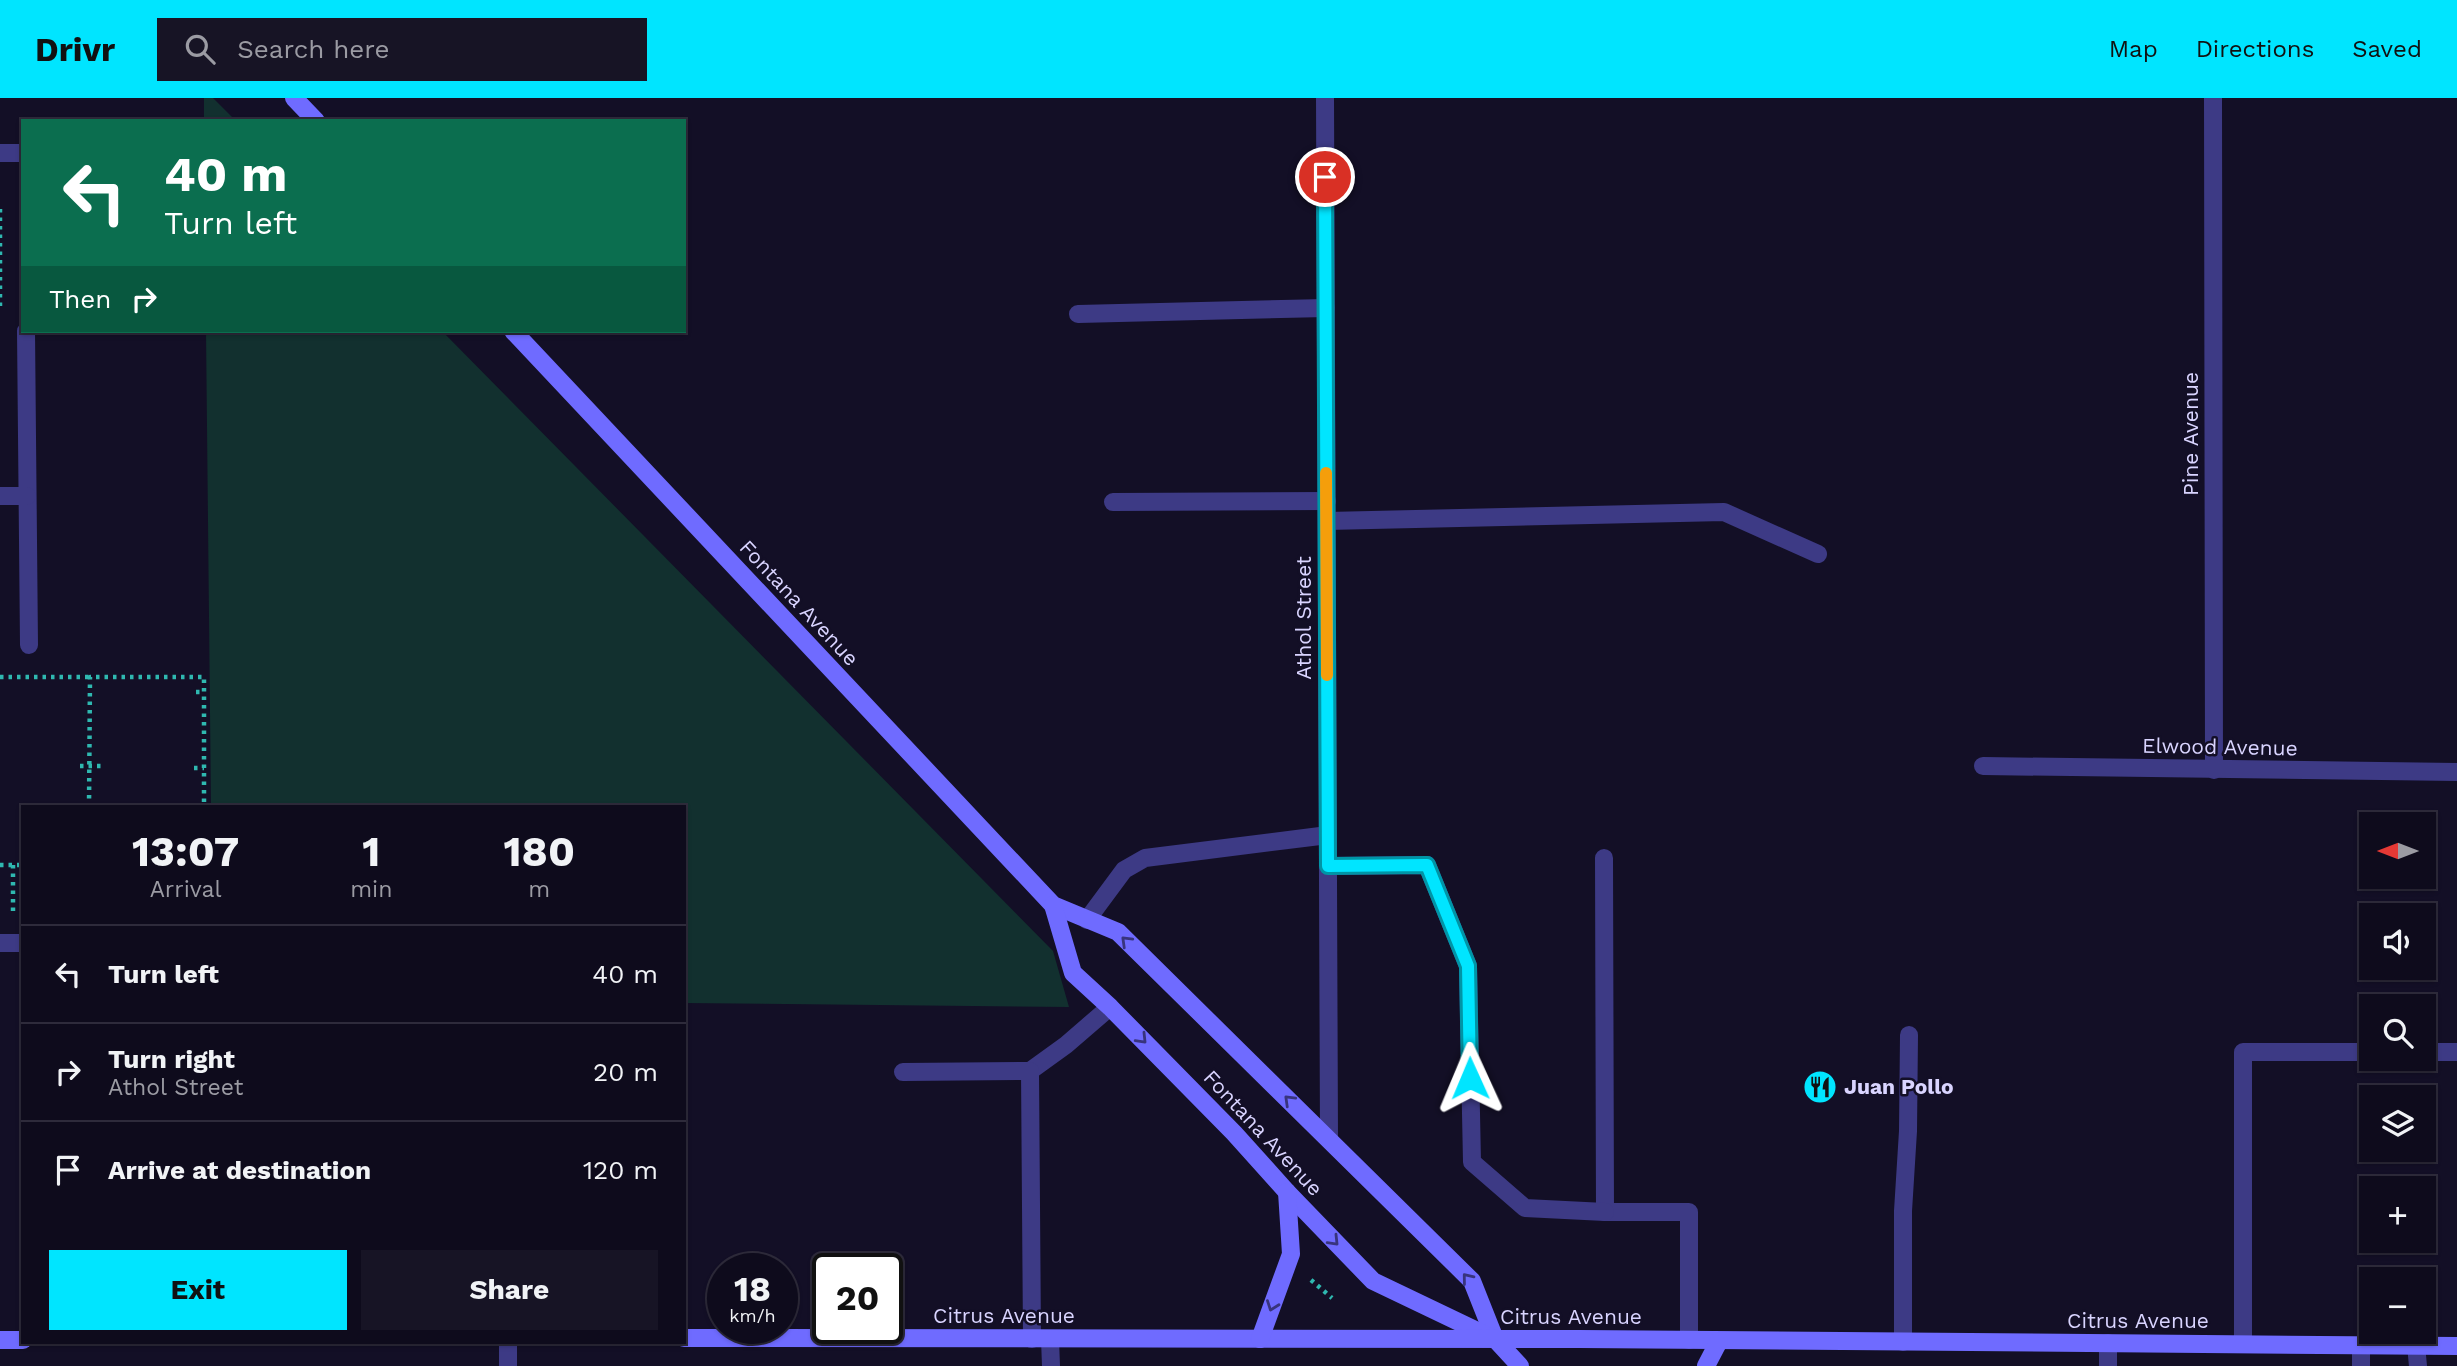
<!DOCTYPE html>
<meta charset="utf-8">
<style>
body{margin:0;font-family:"Work Sans",sans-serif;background:#171425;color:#f1f3f6;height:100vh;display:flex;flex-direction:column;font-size:26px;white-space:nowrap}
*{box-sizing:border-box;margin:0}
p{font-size:23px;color:#9b9ba3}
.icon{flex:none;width:38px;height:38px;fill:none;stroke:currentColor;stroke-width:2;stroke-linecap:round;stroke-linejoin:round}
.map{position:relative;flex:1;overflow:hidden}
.panel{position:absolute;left:21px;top:707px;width:665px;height:539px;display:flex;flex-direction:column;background:#0e0b1c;border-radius:0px;box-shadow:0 2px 5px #0004,0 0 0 2px #2e2b3b}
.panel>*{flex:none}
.banner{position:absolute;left:21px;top:21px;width:665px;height:214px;border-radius:0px;box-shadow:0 2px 5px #0004,0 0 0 2px #2e2b3b;background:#0b6e4f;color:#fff;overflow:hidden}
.needle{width:46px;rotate:270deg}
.fabs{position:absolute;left:2359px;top:714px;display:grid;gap:14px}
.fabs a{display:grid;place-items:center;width:77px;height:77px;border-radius:0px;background:#0e0b1c;box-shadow:0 2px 5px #0004,0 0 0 2px #2e2b3b;font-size:35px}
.speed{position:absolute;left:707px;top:1155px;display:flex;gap:14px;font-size:35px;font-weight:700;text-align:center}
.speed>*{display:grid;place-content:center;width:91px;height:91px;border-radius:50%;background:#0e0b1c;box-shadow:0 2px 5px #0004,0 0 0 2px #2e2b3b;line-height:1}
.speed small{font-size:18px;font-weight:400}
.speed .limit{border:4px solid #111;border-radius:10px;background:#fff;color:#111}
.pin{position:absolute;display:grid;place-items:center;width:60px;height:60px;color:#fff;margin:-30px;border:4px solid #fff;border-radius:50%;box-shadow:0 2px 7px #0007}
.me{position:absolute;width:77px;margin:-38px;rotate:359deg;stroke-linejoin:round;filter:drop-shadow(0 0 5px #0008)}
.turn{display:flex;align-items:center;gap:24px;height:147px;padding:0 28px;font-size:32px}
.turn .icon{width:91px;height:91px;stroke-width:2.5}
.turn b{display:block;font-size:49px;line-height:60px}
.then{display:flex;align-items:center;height:66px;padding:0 28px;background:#0003;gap:14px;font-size:26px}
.eta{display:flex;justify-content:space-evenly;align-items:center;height:119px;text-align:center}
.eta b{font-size:42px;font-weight:700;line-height:49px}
.action{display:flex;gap:14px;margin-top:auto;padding:14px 28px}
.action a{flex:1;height:80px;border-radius:0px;background:#00e5ff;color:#111;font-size:28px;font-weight:700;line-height:80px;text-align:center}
.action a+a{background:#171425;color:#f1f3f6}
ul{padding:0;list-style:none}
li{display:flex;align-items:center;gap:21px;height:98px;padding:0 28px;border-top:2px solid #2e2b3b}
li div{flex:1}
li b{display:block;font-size:26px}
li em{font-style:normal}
header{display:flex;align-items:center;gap:42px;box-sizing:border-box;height:98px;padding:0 35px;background:#00e5ff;color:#111}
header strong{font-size:33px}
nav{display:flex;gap:38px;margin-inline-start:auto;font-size:24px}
.search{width:490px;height:63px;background:#171425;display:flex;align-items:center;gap:18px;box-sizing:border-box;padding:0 24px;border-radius:0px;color:#9b9ba3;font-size:26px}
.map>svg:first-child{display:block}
.green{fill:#12302f}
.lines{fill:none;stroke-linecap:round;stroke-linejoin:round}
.path{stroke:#2fb8b0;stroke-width:4.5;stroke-dasharray:3.5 5;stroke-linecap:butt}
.lane{stroke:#3d3a85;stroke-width:18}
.street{stroke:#3d3a85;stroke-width:18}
.secondary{stroke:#6f6bff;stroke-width:18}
.oneway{stroke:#38347d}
.route-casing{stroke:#0095a6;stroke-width:18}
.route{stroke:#00e5ff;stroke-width:12}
.slow{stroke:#f59e0b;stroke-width:12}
.labels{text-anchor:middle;stroke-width:5;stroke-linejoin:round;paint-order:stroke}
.street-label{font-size:21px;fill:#d9d4ff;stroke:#130f26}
.poi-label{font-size:21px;font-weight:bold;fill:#d9d4ff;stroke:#130f26;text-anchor:start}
</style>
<header>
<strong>Drivr</strong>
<div class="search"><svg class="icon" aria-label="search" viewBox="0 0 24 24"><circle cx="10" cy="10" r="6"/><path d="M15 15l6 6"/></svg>Search here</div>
<nav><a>Map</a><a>Directions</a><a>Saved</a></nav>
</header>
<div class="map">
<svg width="2457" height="1268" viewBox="0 0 2457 1268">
<rect width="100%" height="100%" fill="#130f26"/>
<g class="green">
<polygon points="204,0 213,0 236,23 204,23"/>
<polygon points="206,233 442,233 1053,853 1069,909 684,905 684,709 211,709"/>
</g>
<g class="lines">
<g class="path">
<polyline points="0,111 0,210"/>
<polyline points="0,579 90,579"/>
<polyline points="196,594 204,594"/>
<polyline points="80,668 103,668"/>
<polyline points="194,670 204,670"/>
<polyline points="89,709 90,579 204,579 204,709"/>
<polyline points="0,767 23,767"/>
<polyline points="13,767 13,818"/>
<polyline points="1311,1182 1332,1200"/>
</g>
<g class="lane">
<polyline points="1078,216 1326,210"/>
<polyline points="1113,404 1327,403"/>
<polyline points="1327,423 1724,414 1818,456"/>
<polyline points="1604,760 1605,1114 1689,1114 1689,1242"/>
<polyline points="1328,768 1427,767 1468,868 1472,1064 1525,1110 1605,1114"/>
<polyline points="1087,822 1124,772 1145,760 1328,737"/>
<polyline points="0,845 23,845"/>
<polyline points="2424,954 2457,954"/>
<polyline points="1030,973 1066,947 1110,909"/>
<polyline points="903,974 1030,973 1032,1241"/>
<polyline points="1903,1244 1903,1113 1908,1033 1909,937"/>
<polyline points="2108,1245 2108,1268"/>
<polyline points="2243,1246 2243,954 2371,954"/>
<polyline points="2361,1247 2361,1268"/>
<polyline points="2416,1247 2418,1268"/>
</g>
<g class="street">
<polyline points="1325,0 1329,1041"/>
<polyline points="2213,0 2214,672"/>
<polyline points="0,55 23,55"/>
<polyline points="26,233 29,547"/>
<polyline points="0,398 27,398"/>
<polyline points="1983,668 2457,674"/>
<polyline points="1050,1241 1051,1268"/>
<polyline points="508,1244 508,1268"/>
</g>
<g class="secondary">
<polyline points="294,0 316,23"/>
<polyline points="513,233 1053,807 1118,834 1472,1183 1495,1241 1520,1268"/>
<polyline points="1053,807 1073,875 1110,909 1234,1035 1287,1094 1373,1183 1490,1239"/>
<polyline points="684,1240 1580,1241 2457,1248"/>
<polyline points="1260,1241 1291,1156 1287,1094"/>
<polyline points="0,1242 23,1242"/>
<polyline points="1706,1268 1719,1243"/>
</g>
</g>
<defs><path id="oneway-chevron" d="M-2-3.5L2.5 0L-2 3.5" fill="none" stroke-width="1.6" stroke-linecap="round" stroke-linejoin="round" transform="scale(1.75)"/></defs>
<g class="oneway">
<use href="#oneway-chevron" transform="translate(1126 843) rotate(-136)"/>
<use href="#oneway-chevron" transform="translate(1142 941) rotate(46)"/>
<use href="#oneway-chevron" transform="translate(1289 1002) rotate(-136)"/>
<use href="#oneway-chevron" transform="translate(1334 1143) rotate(46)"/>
<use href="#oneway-chevron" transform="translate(1467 1180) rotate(-129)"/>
<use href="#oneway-chevron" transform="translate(1272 1208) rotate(110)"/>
</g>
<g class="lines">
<defs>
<polyline id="route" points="1325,79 1328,768 1427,767 1468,868 1470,980"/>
</defs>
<use href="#route" class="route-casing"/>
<use href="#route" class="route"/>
<polyline class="slow" points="1326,375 1327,577"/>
</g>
<defs>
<symbol id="restaurant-disc" viewBox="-11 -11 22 22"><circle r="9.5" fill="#00e5ff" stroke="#130f26"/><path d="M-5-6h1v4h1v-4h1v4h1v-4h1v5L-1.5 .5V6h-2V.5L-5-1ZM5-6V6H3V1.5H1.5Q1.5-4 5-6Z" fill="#111"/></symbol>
</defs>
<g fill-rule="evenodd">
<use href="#restaurant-disc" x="1801" y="970" width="38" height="38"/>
</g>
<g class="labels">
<g class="street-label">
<text transform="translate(2191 336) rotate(-90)" y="7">Pine Avenue</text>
<text transform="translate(799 505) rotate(47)" y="7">Fontana Avenue</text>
<text transform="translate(1304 520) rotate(-90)" y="7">Athol Street</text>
<text transform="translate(2220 649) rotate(1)" y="7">Elwood Avenue</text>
<text transform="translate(1263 1035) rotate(47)" y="7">Fontana Avenue</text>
<text x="1004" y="1225">Citrus Avenue</text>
<text x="1571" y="1226">Citrus Avenue</text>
<text x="2138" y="1230">Citrus Avenue</text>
</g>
<g class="poi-label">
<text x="1844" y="996">Juan Pollo</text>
</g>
</g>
</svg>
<div class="fabs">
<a><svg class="needle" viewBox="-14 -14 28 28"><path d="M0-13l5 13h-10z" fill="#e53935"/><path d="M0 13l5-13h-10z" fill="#9b9ba3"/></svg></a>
<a><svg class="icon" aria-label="sound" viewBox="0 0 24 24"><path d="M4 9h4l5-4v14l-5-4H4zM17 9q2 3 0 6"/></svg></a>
<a><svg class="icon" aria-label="search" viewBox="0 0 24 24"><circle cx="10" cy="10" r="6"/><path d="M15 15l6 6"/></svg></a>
<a><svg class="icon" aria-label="layers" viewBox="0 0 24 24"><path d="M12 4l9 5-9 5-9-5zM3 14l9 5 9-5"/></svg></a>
<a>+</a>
<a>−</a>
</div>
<div class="speed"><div>18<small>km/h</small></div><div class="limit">20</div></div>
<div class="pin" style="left:1325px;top:79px;background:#d93025"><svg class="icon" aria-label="arrive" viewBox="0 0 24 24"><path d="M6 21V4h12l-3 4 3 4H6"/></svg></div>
<svg class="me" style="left:1470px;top:980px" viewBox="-20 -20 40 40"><path d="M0-17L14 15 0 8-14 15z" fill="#00e5ff" stroke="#fff" stroke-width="4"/></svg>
<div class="banner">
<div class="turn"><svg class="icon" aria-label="left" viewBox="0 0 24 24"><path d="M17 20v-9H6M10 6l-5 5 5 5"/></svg><div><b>40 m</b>Turn left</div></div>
<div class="then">Then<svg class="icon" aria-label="right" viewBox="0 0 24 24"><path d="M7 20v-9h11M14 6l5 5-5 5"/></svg></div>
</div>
<section class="panel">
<div class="eta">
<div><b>13:07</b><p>Arrival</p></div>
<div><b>1</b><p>min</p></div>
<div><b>180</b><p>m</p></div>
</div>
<ul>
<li><svg class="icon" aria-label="left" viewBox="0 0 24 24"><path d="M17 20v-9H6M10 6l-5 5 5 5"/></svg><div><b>Turn left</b></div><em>40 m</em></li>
<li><svg class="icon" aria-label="right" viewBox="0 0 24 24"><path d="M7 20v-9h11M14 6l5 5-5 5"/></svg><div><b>Turn right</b><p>Athol Street</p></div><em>20 m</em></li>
<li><svg class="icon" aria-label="arrive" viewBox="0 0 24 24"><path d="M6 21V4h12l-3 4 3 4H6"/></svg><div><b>Arrive at destination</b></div><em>120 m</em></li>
</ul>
<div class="action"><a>Exit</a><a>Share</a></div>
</section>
</div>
